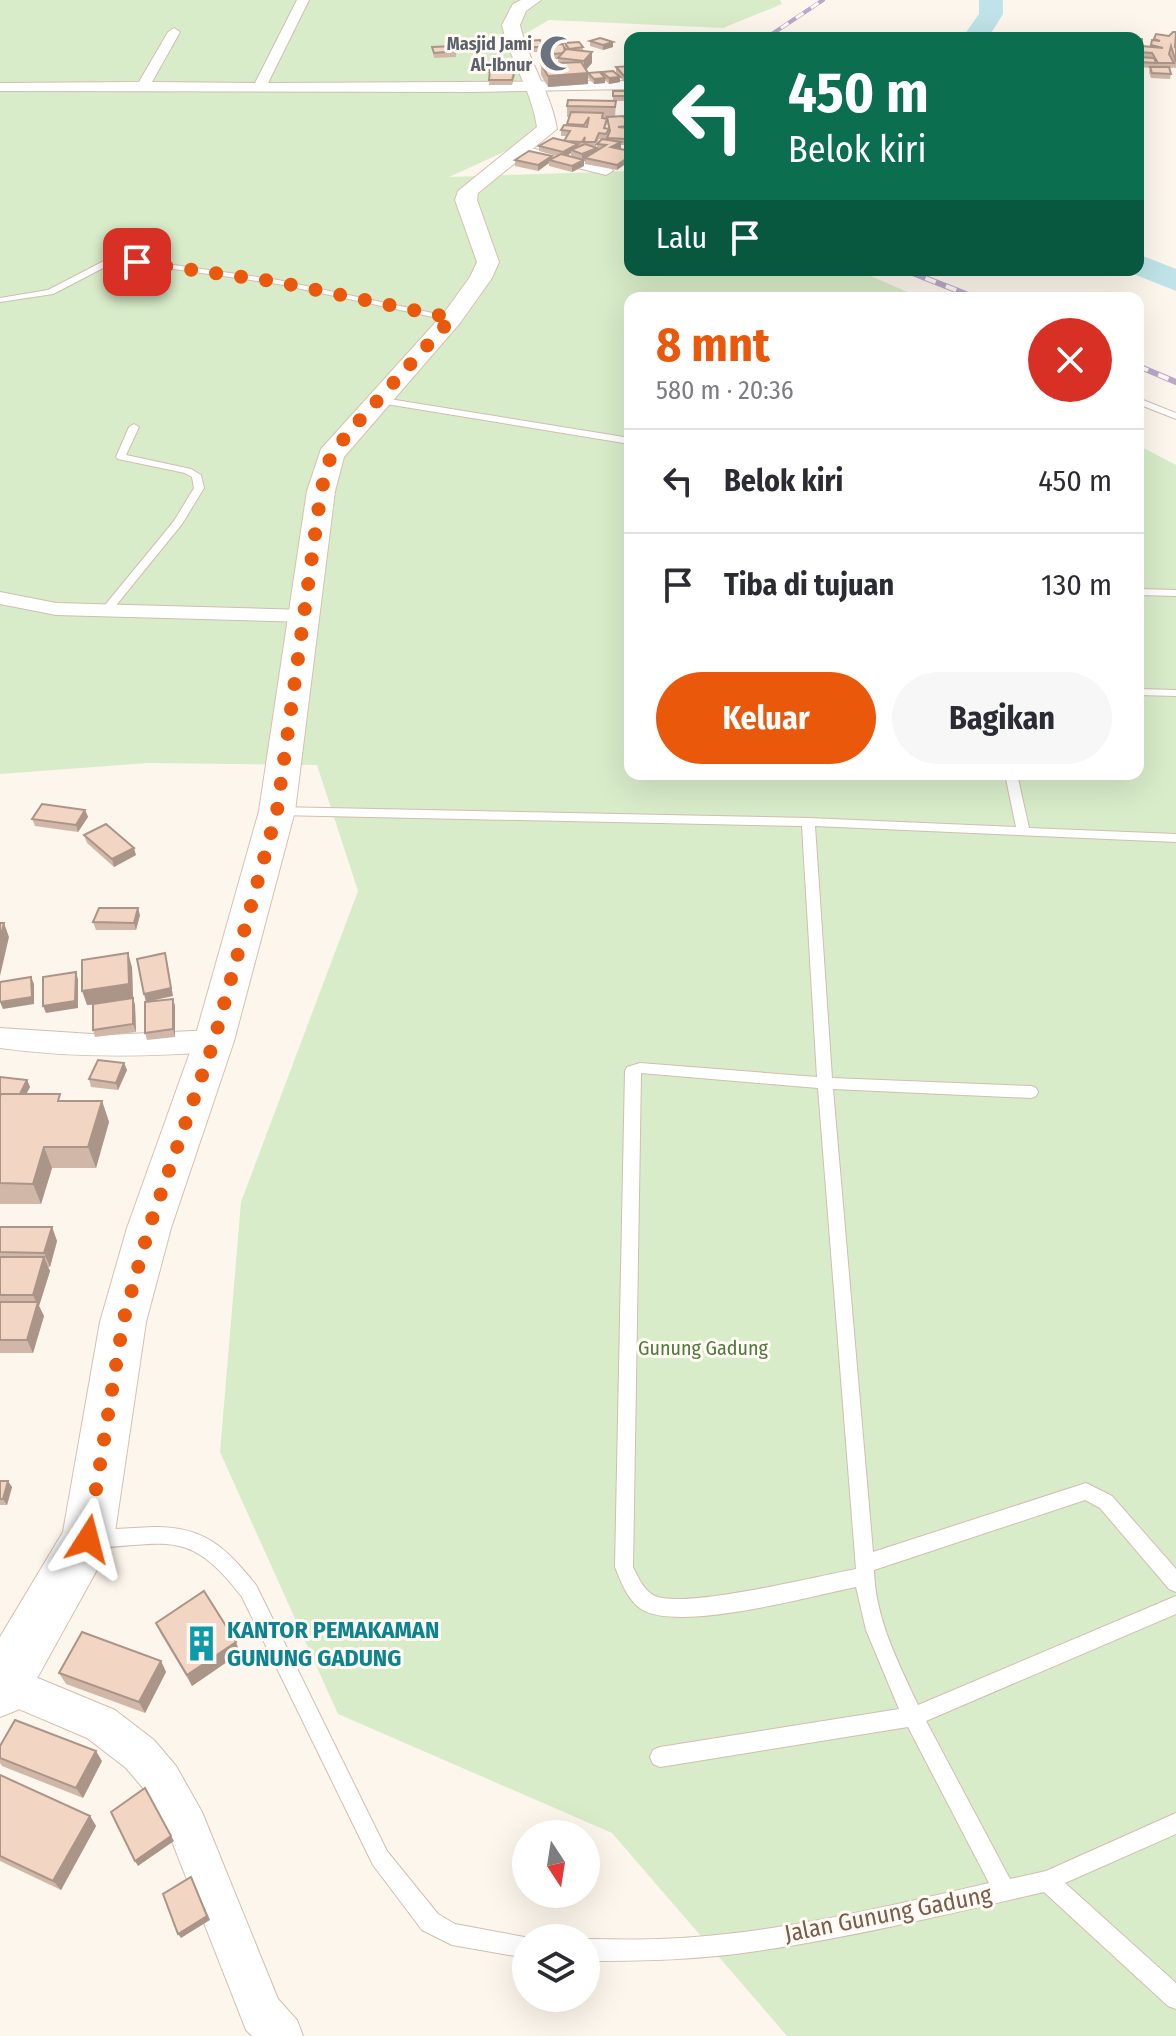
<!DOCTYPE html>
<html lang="id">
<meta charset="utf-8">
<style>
body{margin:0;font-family:"Fira Sans Condensed",sans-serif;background:#f7f7f7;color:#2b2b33;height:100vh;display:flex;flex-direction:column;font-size:30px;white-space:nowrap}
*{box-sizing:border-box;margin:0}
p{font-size:26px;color:#7c7c81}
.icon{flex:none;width:44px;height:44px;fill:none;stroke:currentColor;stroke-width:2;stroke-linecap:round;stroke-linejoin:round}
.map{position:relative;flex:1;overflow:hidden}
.panel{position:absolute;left:624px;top:292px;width:520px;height:488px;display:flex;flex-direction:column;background:#fff;border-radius:16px;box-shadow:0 8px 32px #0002}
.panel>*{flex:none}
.guide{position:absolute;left:624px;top:32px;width:520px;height:244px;border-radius:16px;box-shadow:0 8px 32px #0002;background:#0b6e4f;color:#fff;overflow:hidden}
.needle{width:52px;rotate:168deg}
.controls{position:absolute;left:512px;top:1820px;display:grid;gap:16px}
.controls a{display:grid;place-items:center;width:88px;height:88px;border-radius:50%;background:#fff;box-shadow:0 8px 32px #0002;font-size:40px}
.pin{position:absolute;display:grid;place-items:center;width:68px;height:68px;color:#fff;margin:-34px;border-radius:16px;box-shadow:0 4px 12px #0006}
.me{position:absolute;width:88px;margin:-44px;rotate:9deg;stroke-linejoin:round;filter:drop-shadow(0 0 6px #0008)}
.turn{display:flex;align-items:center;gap:28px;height:168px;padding:0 32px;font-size:36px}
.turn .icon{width:104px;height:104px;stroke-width:2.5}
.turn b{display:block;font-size:56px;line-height:68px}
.then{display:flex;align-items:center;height:76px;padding:0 32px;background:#0003;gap:16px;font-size:30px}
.round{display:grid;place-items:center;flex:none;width:84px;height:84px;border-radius:42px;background:#f7f7f7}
.summary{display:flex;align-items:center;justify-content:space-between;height:136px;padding:0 32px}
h1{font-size:48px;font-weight:700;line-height:60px;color:#ea580c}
.primary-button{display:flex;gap:16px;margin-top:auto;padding:16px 32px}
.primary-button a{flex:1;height:92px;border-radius:48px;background:#ea580c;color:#fff;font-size:32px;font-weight:700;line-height:92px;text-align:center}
.primary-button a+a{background:#f7f7f7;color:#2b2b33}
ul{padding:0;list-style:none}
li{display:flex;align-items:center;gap:24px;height:104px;padding:0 32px;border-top:2px solid #e1e1e2}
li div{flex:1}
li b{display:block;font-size:30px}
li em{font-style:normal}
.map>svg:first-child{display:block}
.green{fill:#d8ecc9}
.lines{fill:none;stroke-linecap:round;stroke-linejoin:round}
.river{fill:#bfe3e8;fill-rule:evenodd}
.lane-casing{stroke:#d1beb0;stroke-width:2}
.street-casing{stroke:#d1beb0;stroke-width:2}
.secondary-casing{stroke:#d6c0b0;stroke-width:2}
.lane{fill:#fff;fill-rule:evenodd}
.street{fill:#fff;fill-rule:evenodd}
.secondary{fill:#fff;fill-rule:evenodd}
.rail-far1-casing{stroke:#b9a8c9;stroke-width:4}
.rail-casing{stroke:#b9a8c9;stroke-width:6}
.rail-far1{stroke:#fffaf3;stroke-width:3;stroke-dasharray:9;stroke-linecap:butt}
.rail{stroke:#fffaf3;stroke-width:4;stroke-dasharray:11;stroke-linecap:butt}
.wall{fill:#d1b7a8;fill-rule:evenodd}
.shaded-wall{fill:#aa9588}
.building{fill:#f3d5c3;stroke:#aa9588;stroke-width:2}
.route{stroke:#ea580c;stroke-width:14;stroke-dasharray:0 25.2}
.labels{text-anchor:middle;stroke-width:6;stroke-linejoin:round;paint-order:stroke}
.far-worship-label{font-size:18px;font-weight:bold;fill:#5b616d;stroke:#fffaf3;text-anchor:end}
.park-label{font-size:20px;fill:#537a41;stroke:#fffaf3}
.near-culture-label{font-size:24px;font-weight:bold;fill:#0d838f;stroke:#fffaf3;text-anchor:start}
.near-street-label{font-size:24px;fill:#7a5c4d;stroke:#fffaf3}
</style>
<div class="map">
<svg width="1176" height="2036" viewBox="0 0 1176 2036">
<rect width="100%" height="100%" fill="#fdf6ec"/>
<polygon class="green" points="0,0 780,0 782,4 723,28 549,20 516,39 532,88 539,136 449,177 630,171 630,270 857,270 921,298 630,298 630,774 1138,774 1138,445 1176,465 1176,2036 787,2036 612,1833 338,1714 220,1452 241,1202 358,891 317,765 148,763 0,774"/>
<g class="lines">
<g class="river">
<polygon points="979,0 1003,0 1003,14 988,38 962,38 979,14"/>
<polygon points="1138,254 1176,269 1176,291 1126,271 1138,270"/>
</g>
<defs>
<g id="lane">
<polygon points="125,258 278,280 456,318 452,321 278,284 125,262 107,266 53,294 0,302 0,298 48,290 102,262"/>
<polygon points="377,397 630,438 630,444 374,402 372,400"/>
<polygon points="1138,398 1176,413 1176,419 1138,404"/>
<polygon points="134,424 139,427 126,455 191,469 201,475 204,488 182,524 109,614 105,615 100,612 101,610 174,521 194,488 192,477 185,473 118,459 116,457 129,427"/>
<polygon points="1138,589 1176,590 1176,596 1138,595"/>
<polygon points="1138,689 1176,690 1176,696 1138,695"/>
<path d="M 1005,774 L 1017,774 L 1029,828 L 1176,834 L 1176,842 L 815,826 L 832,1078 L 1031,1086 L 1036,1088 L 1038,1092 L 1036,1096 L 1031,1098 L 833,1089 L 873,1552 L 1086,1483 L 1112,1496 L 1176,1569 L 1176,1592 L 1169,1589 L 1100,1508 L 1085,1500 L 874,1570 C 875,1618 898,1662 918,1705 L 1176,1596 L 1176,1614 L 926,1721 L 1010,1879 L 1046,1871 L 1176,1813 L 1176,1834 L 1065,1883 L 1176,1983 L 1176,2009 L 1168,2006 L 1044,1892 C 949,1914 853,1937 757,1951 C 700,1960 643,1961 586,1961 L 586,1939 C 610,1939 635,1940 659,1939 C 771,1935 881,1908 989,1883 L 908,1727 L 660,1767 L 653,1764 L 650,1757 L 653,1750 L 660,1747 L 899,1709 L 866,1630 L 856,1587 C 811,1596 678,1633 641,1609 C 627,1599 621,1582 615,1567 L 625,1071 L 627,1067 L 640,1063 L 817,1077 L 802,826 L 277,815 L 271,811 L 277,807 L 808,818 L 1016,827 ZM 641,1073 L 818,1088 L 856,1569 C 818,1576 685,1609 655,1596 C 644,1591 638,1577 633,1567 Z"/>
<path d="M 153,1527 C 203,1526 226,1547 256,1585 L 387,1851 L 438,1914 L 455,1924 L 530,1938 L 526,1938 L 526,1958 L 452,1945 L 422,1930 L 373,1865 L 242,1597 C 191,1531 172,1543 96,1548 L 90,1545 L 87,1539 L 90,1533 L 96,1530 Z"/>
</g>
<g id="street">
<polygon points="297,0 309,0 268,83 630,81 630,89 472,92 0,91 0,83 139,82 168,32 174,28 180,32 152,82 255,83"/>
<polygon points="523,146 611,168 613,171 606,175 518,153 518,147"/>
<polygon points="0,592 56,603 305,610 316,616 305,622 56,615 0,604"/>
<path d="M 0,1028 L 107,1035 L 214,1030 L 224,1034 L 228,1041 L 224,1048 L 214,1052 C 142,1057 72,1058 0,1048 Z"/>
<polygon points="4,1664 115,1710 154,1740 176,1766 202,1812 278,1999 297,2020 303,2036 252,2036 246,2030 171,1839 148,1794 126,1768 87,1738 0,1701 0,1665"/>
</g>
<path id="secondary" d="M 521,0 L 541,0 L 526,11 L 520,25 C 528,61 551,92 557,129 L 478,193 L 477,200 L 499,262 L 492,278 L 460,323 L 344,457 L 335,491 L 295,811 L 234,1041 L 171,1228 L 146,1322 L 114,1539 L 20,1709 L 0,1717 L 0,1637 L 63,1532 L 100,1322 L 127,1228 L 194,1041 L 259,811 L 307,491 L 321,449 L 444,313 L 470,277 L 477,262 L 455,200 L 458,191 L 537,127 C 532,91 510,61 502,25 L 513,4 Z"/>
</defs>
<use href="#lane" class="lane-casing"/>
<use href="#street" class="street-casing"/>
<use href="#secondary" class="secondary-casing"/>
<use href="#lane" class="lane"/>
<use href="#street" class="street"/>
<use href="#secondary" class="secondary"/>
<defs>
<polyline id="rail-far1" points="766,38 823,0"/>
<g id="rail">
<polyline points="905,270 976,298"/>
<polyline points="1138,366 1176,382"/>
</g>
</defs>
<use href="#rail-far1" class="rail-far1-casing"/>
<use href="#rail" class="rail-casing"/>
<use href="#rail-far1" class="rail-far1"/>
<use href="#rail" class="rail"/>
</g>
<g class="wall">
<polygon points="1176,32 1176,47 1175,47 1176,48 1176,68 1174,68 1174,66 1173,68 1170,68 1171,74 1170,79 1151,78 1149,72 1150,68 1138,67 1138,39 1142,46 1150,47 1152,40 1154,39 1169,36"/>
<polygon points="528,41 543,47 543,52 530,52 528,46"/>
<polygon points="590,41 613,47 603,50 590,46"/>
<polygon points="565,43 583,47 583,51 592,63 586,70 588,84 548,87 541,75 541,64 558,63 558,59 554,59 550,50 550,45 565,49"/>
<polygon points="432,47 456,51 456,57 434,58"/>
<polygon points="484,62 507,67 507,70 515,76 512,85 489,85 490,73 485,73"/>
<polygon points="630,66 630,90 628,87 628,83 625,83 616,72 616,67"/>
<polygon points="602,72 620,82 609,84 605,80 605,83 594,84 588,78 588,73 602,75"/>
<path d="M 613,91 L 627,91 L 627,101 L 616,101 L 615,117 L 627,126 L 627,128 L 628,128 L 627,114 L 630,113 L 630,144 L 629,139 L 627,145 L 621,145 L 621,148 L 619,149 L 617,170 L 585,164 L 585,158 L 582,159 L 571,156 L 571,153 L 567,156 L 584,160 L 584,166 L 572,172 L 549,166 L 549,163 L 538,171 L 515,166 L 515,160 L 552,156 L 552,158 L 557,156 L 539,151 L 539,146 L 564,141 L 567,136 L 561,136 L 561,130 L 567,126 L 570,117 L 567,117 L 567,106 L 613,101 ZM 603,118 L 607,118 L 608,129 L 605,128 L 607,124 ZM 609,130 L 609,133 L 607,140 L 597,144 L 597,150 L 599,150 L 597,151 L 596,147 L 599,139 L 606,139 L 609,134 Z"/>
<polygon points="85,810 88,817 78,832 35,826 32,819"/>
<polygon points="84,835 136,855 114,867 87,843"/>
<polygon points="140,915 136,930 96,930 93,922"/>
<polygon points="132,967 133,998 135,1005 136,1032 95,1037 93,1030 93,1005 87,1005"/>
<polygon points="173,999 175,1006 175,1037 147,1040 145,1033"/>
<polygon points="124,1063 127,1070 118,1090 91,1087 89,1079"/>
<polygon points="0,1077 27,1080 30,1087 26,1094 62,1101 102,1101 109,1122 96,1168 52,1168 41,1204 0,1204"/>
<polygon points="0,1227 52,1227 57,1241 50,1267 48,1267 50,1271 39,1306 44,1316 33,1353 0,1353"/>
<polygon points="0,1481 12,1487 7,1505 0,1505"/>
<polygon points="156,1623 240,1653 192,1686 161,1634"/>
<polygon points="161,1661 166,1672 145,1713 66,1684 59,1673"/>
<polygon points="0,1746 102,1761 83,1798 2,1766 0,1763"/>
<polygon points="0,1775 90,1816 96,1826 61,1890 0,1861"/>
</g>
<g class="shaded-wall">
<polygon points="613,42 613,47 603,50 603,45"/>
<polygon points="592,52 592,63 584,72 584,61"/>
<polygon points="588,73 588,84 548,87 548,76"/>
<polygon points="620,77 620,82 609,84 609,78"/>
<polygon points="605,78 605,83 594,84 594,79"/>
<polygon points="621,142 621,148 611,153 611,147"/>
<polygon points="578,144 578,150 571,150 571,153 563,158 563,152"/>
<polygon points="597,148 597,153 582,159 582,154"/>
<polygon points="552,156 552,160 549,160 549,163 538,171 538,165"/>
<polygon points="630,156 630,161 617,170 617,165"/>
<polygon points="584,160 584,166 572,172 572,166"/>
<polygon points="85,810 88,817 78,832 76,825"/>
<polygon points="134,848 136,855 114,867 112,859"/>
<polygon points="138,908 140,915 136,930 134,923"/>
<polygon points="4,923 9,937 0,976 0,939"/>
<polygon points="128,953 132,967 133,998 87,1005 82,991"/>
<polygon points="167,961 173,996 146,1002 144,994"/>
<polygon points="76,972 78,979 78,1008 46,1013 43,1006"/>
<polygon points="31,977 34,984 34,1004 3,1009 0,1002"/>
<polygon points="133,998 135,1005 136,1032 133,1024"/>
<polygon points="173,999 175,1006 175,1037 173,1029"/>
<polygon points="124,1063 127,1070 118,1090 116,1083"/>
<polygon points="27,1080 30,1087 18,1110 15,1103"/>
<polygon points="102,1101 109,1122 96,1168 88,1147"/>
<polygon points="44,1147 52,1168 41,1204 33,1184"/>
<polygon points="52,1227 57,1241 50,1267 44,1253"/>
<polygon points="44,1257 50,1271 39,1306 44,1316 33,1353 27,1340 37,1304 33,1295"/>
<polygon points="8,1481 12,1487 7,1505 3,1499"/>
<polygon points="236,1642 240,1653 192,1686 187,1675"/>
<polygon points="161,1661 166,1672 145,1713 139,1702"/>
<polygon points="96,1751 102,1761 83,1798 76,1788"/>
<polygon points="145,1788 174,1841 138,1866 135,1861"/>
<polygon points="90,1816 96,1826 61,1890 53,1881"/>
<polygon points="191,1877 210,1920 181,1938 178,1934"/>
</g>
<g class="building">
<polygon points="1173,32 1176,32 1175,47 1176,48 1176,62 1171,46 1169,54 1174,63 1158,63 1152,53 1138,52 1138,39 1142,39 1142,46 1163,48 1151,45 1152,40 1160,41 1154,39 1156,34 1169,36"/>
<polygon points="600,38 613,42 603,45 590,41"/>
<polygon points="540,40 543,47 530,47 528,41"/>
<polygon points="579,42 583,47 569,49 565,43"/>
<polygon points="563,44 565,51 563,53 554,54 550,45"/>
<polygon points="455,46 456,51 434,53 432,47"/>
<polygon points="566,49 592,52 584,61 558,58"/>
<polygon points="1138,57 1154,58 1156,63 1138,62"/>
<polygon points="506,61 507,67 485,68 484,62"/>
<polygon points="581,62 588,73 548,76 541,64"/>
<polygon points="630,66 630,77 625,77 616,67"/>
<polygon points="1150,67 1169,67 1171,74 1152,73"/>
<polygon points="490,70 515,70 512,80 489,80"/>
<polygon points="613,71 620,77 609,78 602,72"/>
<polygon points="600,72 605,78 594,79 588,73"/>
<rect x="613" y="91" width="14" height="5"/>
<polygon points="568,100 616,101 615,107 567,106"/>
<polygon points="571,112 603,113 602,118 607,119 604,128 609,129 606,134 599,133 595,142 584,142 585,137 582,142 564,141 570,131 561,130 564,125 587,127 589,117 584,125 567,124"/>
<polygon points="624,116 627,126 618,127 630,128 630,138 629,133 627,139 607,138 610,131 607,117"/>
<polygon points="553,138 578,144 563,152 539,146"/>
<polygon points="602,139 621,142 611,147 630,151 630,156 617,165 585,158 606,145 597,144"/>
<polygon points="585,144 597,148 582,154 571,150"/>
<polygon points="529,151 552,156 538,165 515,160"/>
<polygon points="561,154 584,160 572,166 549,160"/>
<polygon points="42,804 85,810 76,825 32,819"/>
<polygon points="106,824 134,848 112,859 84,835"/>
<polygon points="99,908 138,908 134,923 93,922"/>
<polygon points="0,923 4,923 0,939"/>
<polygon points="128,953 129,984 82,991 82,960"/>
<polygon points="165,953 171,988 144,994 137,959"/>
<polygon points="76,972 75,1001 43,1006 43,977"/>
<polygon points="31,977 32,997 0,1002 0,982"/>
<polygon points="133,998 133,1024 93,1030 93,1004"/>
<polygon points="173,999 173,1029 145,1033 145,1002"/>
<polygon points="98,1060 124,1063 116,1083 89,1079"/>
<polygon points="0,1077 27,1080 20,1094 1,1094 0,1097"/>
<polygon points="1,1094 60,1094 58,1101 102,1101 88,1147 44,1147 33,1184 0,1183 0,1097"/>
<polygon points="0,1227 52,1227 44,1253 0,1252"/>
<polygon points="0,1257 44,1257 33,1295 0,1295"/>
<polygon points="0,1302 38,1302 27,1340 0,1340"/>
<polygon points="0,1481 8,1481 3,1499 0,1499"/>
<polygon points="204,1591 236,1642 187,1675 156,1623"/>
<polygon points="82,1632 161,1661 139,1702 59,1673"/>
<polygon points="15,1720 96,1751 76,1788 0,1758 0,1746"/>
<polygon points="0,1775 90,1816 53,1881 0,1856"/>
<polygon points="145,1788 171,1836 135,1861 111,1812"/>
<polygon points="191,1877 207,1916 178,1934 163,1894"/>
</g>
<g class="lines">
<polyline class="route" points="88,1539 123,1322 149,1228 214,1041 277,811 321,491 331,455 350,431 452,318 278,282 137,262"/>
</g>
<defs>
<symbol id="mosque-bare" viewBox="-9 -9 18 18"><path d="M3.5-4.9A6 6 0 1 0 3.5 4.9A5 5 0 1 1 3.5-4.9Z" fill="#6b7280" stroke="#fffaf3" stroke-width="2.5" paint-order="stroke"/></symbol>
<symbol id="building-bare" viewBox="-9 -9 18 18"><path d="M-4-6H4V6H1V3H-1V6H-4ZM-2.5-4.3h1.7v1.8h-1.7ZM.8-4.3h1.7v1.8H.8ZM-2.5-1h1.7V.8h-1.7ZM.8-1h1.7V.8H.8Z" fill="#0f9aa8" stroke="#fffaf3" stroke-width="2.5" paint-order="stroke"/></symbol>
</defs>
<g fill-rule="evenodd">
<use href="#mosque-bare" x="532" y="28" width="51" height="51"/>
<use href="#building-bare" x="176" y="1618" width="51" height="51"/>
</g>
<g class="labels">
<g class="far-worship-label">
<text x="532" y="50">Masjid Jami<tspan x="532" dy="21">Al-Ibnur</tspan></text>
</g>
<g class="park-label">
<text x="703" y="1355">Gunung Gadung</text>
</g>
<g class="near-culture-label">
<text x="227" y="1638">KANTOR PEMAKAMAN<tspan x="227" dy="28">GUNUNG GADUNG</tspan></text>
</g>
<g class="near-street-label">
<text transform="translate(888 1914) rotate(-11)" y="8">Jalan Gunung Gadung</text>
</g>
</g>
</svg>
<div class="controls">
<a><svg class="needle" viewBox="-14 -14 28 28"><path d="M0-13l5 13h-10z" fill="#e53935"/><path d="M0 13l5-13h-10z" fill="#7c7c81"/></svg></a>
<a><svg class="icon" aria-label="layers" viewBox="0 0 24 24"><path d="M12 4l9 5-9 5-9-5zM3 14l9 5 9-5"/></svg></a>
</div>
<div class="pin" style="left:137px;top:262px;background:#d93025"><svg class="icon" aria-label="arrive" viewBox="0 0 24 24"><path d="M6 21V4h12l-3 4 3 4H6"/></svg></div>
<svg class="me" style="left:88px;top:1539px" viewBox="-20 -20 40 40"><path d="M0-17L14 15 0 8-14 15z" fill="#ea580c" stroke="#fff" stroke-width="4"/></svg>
<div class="guide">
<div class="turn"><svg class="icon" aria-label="left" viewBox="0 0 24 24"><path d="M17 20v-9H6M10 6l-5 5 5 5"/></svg><div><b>450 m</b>Belok kiri</div></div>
<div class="then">Lalu<svg class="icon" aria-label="arrive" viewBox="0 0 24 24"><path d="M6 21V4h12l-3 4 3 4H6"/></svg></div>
</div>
<section class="panel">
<div class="summary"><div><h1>8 mnt</h1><p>580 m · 20:36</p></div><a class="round" style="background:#d93025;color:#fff"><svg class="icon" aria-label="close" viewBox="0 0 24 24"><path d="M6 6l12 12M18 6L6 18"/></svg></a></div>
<ul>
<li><svg class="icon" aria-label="left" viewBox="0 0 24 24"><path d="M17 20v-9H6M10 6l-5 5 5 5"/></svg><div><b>Belok kiri</b></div><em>450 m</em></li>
<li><svg class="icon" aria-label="arrive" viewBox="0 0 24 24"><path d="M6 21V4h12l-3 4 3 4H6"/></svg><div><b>Tiba di tujuan</b></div><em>130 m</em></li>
</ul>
<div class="primary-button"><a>Keluar</a><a>Bagikan</a></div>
</section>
</div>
